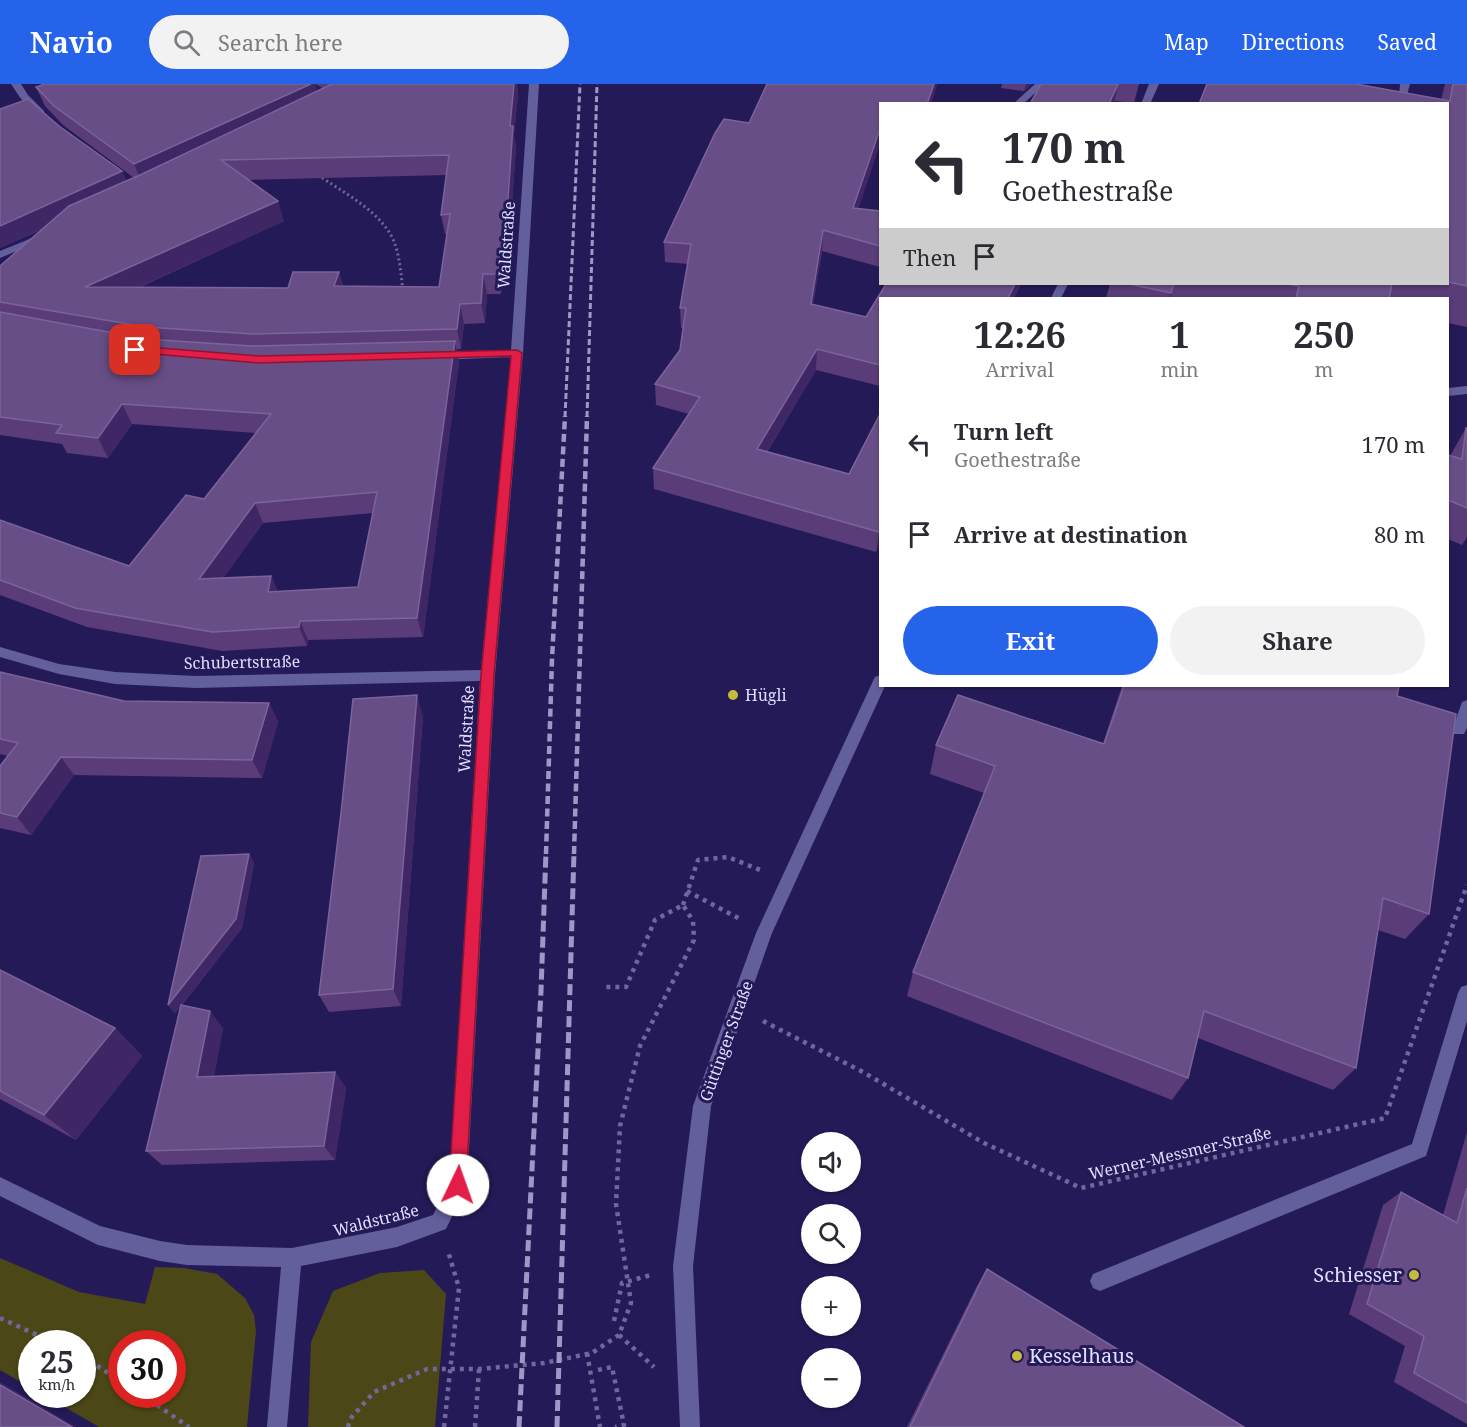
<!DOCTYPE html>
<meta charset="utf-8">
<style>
body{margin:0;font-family:"Noto Serif",serif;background:#f2f2f3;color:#2b2b33;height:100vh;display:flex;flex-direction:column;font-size:22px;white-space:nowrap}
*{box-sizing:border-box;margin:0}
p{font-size:20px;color:#7c7c81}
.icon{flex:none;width:33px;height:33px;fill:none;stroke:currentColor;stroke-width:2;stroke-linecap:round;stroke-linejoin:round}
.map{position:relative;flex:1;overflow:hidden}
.details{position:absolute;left:879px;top:213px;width:570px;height:390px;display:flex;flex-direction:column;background:#fff;border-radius:0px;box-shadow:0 2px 4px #0004}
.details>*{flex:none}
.top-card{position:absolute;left:879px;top:18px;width:570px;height:183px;border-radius:0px;box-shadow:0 2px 4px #0004;background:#fff;color:#2b2b33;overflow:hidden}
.buttons{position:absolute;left:801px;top:1048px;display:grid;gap:12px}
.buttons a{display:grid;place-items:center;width:60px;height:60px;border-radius:50%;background:#fff;box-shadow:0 2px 4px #0004;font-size:30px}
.speed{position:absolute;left:18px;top:1246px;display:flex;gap:12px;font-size:30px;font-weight:700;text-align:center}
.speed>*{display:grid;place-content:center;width:78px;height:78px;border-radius:50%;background:#fff;box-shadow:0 2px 4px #0004;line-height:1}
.speed small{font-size:15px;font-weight:400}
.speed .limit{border:9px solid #d22;background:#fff;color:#111}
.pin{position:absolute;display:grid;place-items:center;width:51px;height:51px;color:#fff;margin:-26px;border-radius:12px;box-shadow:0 3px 9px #0006}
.me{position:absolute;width:66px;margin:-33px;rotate:3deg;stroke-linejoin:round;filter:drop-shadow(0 0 4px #0008)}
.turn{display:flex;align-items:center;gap:21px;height:126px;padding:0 24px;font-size:27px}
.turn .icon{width:78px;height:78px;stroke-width:2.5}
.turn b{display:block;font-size:42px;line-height:51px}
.then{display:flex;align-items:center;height:57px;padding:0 24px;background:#0003;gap:12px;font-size:22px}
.eta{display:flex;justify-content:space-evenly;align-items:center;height:102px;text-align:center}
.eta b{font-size:36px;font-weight:700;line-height:42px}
.cta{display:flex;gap:12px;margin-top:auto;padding:12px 24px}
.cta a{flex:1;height:69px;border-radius:36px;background:#2563eb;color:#fff;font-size:24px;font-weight:700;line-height:69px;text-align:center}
.cta a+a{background:#f2f2f3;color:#2b2b33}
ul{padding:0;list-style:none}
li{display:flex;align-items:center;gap:18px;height:90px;padding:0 24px}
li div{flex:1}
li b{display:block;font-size:22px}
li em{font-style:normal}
header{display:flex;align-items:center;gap:36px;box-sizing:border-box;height:84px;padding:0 30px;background:#2563eb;color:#fff}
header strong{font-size:28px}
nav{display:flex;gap:33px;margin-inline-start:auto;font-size:21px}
.search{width:420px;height:54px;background:#f2f2f3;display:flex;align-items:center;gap:15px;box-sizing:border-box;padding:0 21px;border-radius:33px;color:#7c7c81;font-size:22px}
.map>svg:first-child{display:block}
.green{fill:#4b4716;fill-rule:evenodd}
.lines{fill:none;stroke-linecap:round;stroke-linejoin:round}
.path-far1{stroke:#6f699b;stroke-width:3;stroke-dasharray:2 3;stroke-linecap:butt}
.path{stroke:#6f699b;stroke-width:4.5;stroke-dasharray:4 5;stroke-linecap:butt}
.minor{fill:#635f9c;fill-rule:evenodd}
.rail-far2{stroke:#9d99c4;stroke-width:3;stroke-dasharray:6 3;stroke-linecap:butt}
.rail-far1{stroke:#9d99c4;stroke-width:4.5;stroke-dasharray:8 4.5;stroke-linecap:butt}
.rail{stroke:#9d99c4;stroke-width:5;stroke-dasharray:11 5;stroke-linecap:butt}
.wall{fill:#5a3c78;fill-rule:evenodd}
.shaded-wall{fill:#3f2765}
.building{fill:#684e87;stroke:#7b649a;stroke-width:1.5;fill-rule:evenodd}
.route{fill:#e11d48;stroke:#92132f;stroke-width:1.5}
.poi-dot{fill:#c5bc3d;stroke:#251a58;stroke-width:2}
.labels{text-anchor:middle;stroke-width:6;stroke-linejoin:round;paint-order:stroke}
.street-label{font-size:16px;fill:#dfdfff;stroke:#251a58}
.poi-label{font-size:16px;fill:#dfdfff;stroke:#251a58;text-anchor:start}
.near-poi-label{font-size:20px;fill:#dfdfff;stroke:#251a58;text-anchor:end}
</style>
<header>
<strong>Navio</strong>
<div class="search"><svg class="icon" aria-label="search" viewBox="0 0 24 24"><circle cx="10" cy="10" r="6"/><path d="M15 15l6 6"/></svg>Search here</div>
<nav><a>Map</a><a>Directions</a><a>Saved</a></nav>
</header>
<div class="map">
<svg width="1467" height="1343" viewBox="0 0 1467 1343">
<rect width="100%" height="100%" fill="#251a58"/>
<g class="green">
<path d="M 0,1174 L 79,1208 L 145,1220 L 155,1183 L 184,1184 L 217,1190 L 245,1214 L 254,1231 L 256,1247 L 247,1343 L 99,1343 L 44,1311 L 82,1311 L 82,1260 L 32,1260 L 31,1304 L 0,1286 ZM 122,1260 L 172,1260 L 172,1311 L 122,1311 Z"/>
<polygon points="424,1186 446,1210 435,1343 308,1343 311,1258 333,1207 380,1189"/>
</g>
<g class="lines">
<path class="path-far1" d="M 318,91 C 344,109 384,129 395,160 C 400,175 401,191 403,207"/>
<g class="path">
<polyline points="687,807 740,835"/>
<polyline points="683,821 698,776 728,773 760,786"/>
<polyline points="763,937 863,988 984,1059 1081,1104 1385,1034 1467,801"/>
<polyline points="0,1234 57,1260"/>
<polyline points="614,1237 622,1199 651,1191"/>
<polyline points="619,1251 654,1283"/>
<polyline points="587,1269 600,1343"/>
<polyline points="82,1272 122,1298"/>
<polyline points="598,1286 612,1283 624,1341 615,1343"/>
<polyline points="142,1311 189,1343"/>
<polyline points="348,1343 350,1335 374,1308 427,1285 479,1285 544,1279 592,1269 619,1251 631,1219 616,1120 620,1042 640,962 694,856 693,837 683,821 655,836 626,903 605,903"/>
<polyline points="444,1343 459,1204 448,1167"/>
<polyline points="475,1343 479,1285"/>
</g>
<g class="minor">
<polygon points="11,0 21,0 28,11 44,27 44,31 38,31 21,15"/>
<polygon points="529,0 539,0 523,269 495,591 467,1101 446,1145 397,1163 301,1182 287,1343 267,1343 281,1183 187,1181 160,1177 98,1161 0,1112 0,1093 100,1142 160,1157 187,1161 292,1164 397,1143 433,1131 449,1099 480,597 196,604 115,600 59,590 0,573 0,563 59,580 115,588 196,592 481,586 511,273 439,276 433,272 439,268 511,266"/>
<polygon points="1035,0 1045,0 1023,20 1013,20"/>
<polygon points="1149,0 1159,0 1150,20 1141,20"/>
<polygon points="1400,0 1410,0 1407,11 1438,20 1419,20 1399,15"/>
<polygon points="44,149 49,152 48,154 0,174 0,167"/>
<polygon points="1058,200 1068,200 1061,214 1051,214"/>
<polygon points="1467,302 1467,310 1448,312 1448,304"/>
<polygon points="880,591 880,602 885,602 772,849 711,1022 693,1182 700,1343 680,1343 673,1182 693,1022 756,849 873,597 875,593"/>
<polygon points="1467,616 1467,644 1464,650 1454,650 1452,646 1462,618"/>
<polygon points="1467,901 1467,937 1426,1072 1100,1207 1093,1204 1090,1197 1093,1190 1412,1060 1458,909 1461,903"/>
</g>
<g class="rail-far2">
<polyline points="565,333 580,0"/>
<polyline points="587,333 597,0"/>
</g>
<g class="rail-far1">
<polyline points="546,770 552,575 565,332"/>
<polyline points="574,770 587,332"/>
</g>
<g class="rail">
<polyline points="519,1343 541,907 546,768"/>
<polyline points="557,1343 574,768"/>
</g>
</g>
<g class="wall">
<path d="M 45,0 L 517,0 L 518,11 L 514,50 L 516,62 L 510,148 L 507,148 L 501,210 L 487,210 L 485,239 L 464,240 L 461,265 L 457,265 L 459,277 L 423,553 L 308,556 L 307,562 L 222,567 L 87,543 L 0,511 L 0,436 L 129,482 L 204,415 L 256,349 L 132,340 L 108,374 L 67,369 L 62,360 L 0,351 L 0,182 L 43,145 L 0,164 L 0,25 L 59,42 L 122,87 L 126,97 L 134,94 L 63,41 L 45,22 L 36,3 ZM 315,0 L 321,3 L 323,5 L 317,7 ZM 446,91 L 441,131 L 445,150 L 447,150 L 439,203 L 343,202 L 339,188 L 288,204 L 138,204 L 284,137 L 248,96 ZM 373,429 L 358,503 L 278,508 L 271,492 L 223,494 L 263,439 Z"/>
<polygon points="767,0 937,0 931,20 880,20 880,63 879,62 858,125 880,127 880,183 822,167 813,220 866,233 886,200 1021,200 1014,214 880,214 880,302 816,286 767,368 849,390 880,330 880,459 876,468 654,405 653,384 689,330 656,321 655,300 680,266 683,244 681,244 680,224 688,180 665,178 664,158 715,49 724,35 749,39"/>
<polygon points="1002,0 1032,0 1024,7 1001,4"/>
<polygon points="1041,0 1139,0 1134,19 1115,17"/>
<polygon points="1445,0 1467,0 1467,243 1448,239 1448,214 1177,214 1171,213 1170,214 1106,214 1110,200 1448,200 1448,20 1441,16"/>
<polygon points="1466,344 1467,344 1467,453 1462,461 1448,455 1448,371 1450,372"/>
<polygon points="0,588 124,617 269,619 278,638 262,694 74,691 31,751 0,744 0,682 8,672 0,670"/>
<polygon points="1122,602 1399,602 1397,612 1429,830 1405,855 1378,846 1356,984 1333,1006 1198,954 1188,994 1172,1016 907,912 913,888 984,709 930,690 936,661 1103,659"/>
<polygon points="423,632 401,922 329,928 319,911"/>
<polygon points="249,770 254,779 242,844 182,921 223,944 214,992 335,988 346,1004 335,1076 162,1081 146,1067 181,922 175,929 168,921"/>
<polygon points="0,886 115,944 142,972 76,1056 0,1015"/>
<polygon points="1467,1048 1467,1340 1394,1298 1405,1262 1349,1230 1383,1121 1401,1108 1443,1131"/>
<polygon points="987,1185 1244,1343 907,1343 977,1202"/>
</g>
<g class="shaded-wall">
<polygon points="311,0 315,0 320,18 142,99 134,80"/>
<polygon points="514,0 517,0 518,11 514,50 516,62 510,148 507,128 510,42"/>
<polygon points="934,0 937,0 931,20 927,20"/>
<polygon points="1026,0 1032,0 1024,7"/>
<polygon points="1118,0 1114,20 1109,20"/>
<polygon points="880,45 879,62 852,145 853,124"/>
<polygon points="122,87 129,105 0,164 0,142"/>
<polygon points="278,117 284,137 95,223 85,203"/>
<polygon points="504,128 507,148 501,210 498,190"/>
<polygon points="823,146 822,167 810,240 811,220"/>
<polygon points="339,188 344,208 334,202"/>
<polygon points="483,190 487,210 485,239 481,219"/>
<polygon points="1015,200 1021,200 1014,214 1008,214"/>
<polygon points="1174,200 1175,200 1170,214 1169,214"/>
<polygon points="460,220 464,240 461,265 457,245"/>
<polygon points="455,257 459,277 423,553 417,534"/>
<polygon points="817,265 816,286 756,385 757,365"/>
<polygon points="122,320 132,340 108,374 98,354"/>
<polygon points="255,419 263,439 208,515 199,495"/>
<polygon points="880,444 880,459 876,468 879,448"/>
<polygon points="271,492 279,511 268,508"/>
<polygon points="300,537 308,556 307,562 299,543"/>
<polygon points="417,611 423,632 401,922 393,905"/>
<polygon points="269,619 278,638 262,694 252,676"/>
<polygon points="61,673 74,691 31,751 17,733"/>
<polygon points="249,770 254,779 242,844 175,929 168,921"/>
<polygon points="210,927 223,944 211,1009 197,993"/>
<polygon points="115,944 142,972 76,1056 44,1031"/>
<polygon points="335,988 346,1004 335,1076 324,1062"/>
<polygon points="0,1298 76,1343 72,1343 0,1301"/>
</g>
<g class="building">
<polygon points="45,0 311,0 134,80 54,22 36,3"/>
<path d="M 332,0 L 514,0 L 510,42 L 513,42 L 507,128 L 504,128 L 498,190 L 483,190 L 481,219 L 460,220 L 457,245 L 252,250 L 146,243 L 0,218 L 0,182 L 69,122 L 140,91 ZM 449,71 L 441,131 L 450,130 L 439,203 L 334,202 L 339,188 L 293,188 L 288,204 L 85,203 L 278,117 L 221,76 Z"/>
<polygon points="767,0 934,0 927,20 880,20 880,45 853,124 880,127 880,162 823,146 811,220 866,233 886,200 1015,200 1008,214 880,214 880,281 817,265 757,365 849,390 880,330 880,444 879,448 653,384 700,313 655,300 680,266 686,224 680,224 691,160 664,158 715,49 724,35 749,39"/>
<polygon points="1041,0 1118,0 1109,20 1030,20"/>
<polygon points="1207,0 1356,0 1450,17 1453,0 1467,0 1467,202 1448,198 1448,20 1199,20"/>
<polygon points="28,15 59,42 122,87 0,142 0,25"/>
<polygon points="1129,200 1174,200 1171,209"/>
<polygon points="1287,200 1392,200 1389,214 1296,214 1299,202"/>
<path d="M 0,228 L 146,255 L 252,262 L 455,257 L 417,534 L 300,537 L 299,543 L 212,548 L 75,524 L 0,496 L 0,436 L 129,482 L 186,411 L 204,415 L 271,330 L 122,320 L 98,354 L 56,349 L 62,341 L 0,333 ZM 377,408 L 358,503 L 268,508 L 271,492 L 199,495 L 255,419 Z"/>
<polygon points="1466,344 1467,344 1467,424 1448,416 1448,371 1462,375"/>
<polygon points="0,588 124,617 269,619 252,676 61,673 17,733 0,729 0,682 18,659 0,655"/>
<polygon points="1124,602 1399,602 1397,612 1456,630 1429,830 1383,814 1356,984 1204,927 1188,994 913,888 995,682 936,661 958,611 1104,660"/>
<polygon points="417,611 393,905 319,911 341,729 353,615"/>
<polygon points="249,770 236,835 168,921 201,772"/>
<polygon points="0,886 115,944 44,1031 0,1007"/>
<polygon points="181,921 210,927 197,993 335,988 324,1062 146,1067"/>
<polygon points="1467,1104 1467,1319 1414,1289 1424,1252 1367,1220 1401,1108 1457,1139"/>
<polygon points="987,1185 1244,1343 910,1343"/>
<polygon points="0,1301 72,1343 0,1343"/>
</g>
<polygon class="route" points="135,262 259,272 517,266 522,269 494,591 466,1101 464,1107 458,1109 451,1107 449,1101 481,591 511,272 259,279 131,268 130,266"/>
<g class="poi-dot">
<circle cx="733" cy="611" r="6"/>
<circle cx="1414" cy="1191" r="6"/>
<circle cx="1017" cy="1272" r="6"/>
</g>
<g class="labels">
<g class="street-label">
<text transform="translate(506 161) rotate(-86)" y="6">Waldstraße</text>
<text transform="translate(242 578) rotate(-1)" y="6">Schubertstraße</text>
<text transform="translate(466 645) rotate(-87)" y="6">Waldstraße</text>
<text transform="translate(726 957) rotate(-70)" y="6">Güttinger Straße</text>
<text transform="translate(1180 1069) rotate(-13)" y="6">Werner-Messmer-Straße</text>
<text transform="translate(376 1136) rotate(-14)" y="6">Waldstraße</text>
</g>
<g class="poi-label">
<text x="745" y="617">Hügli</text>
</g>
<g class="near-poi-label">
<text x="1402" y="1198">Schiesser</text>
<text x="1029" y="1279" text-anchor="start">Kesselhaus</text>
</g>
</g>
</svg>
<div class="buttons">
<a><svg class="icon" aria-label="sound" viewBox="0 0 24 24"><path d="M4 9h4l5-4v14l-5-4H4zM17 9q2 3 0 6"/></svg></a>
<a><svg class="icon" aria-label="search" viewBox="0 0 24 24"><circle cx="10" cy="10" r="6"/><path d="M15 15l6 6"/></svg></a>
<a>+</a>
<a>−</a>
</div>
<div class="speed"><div>25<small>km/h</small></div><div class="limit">30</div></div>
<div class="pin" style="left:135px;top:266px;background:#d93025"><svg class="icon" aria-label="arrive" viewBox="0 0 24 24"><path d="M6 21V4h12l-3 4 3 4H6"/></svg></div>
<svg class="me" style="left:458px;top:1101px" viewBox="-20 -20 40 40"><circle r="19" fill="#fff"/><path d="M0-13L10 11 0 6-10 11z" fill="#e11d48"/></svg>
<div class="top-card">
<div class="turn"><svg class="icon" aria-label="left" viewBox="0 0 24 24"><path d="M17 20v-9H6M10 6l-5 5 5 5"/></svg><div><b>170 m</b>Goethestraße</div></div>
<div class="then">Then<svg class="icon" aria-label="arrive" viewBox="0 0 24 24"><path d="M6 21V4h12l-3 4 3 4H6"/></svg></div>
</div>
<section class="details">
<div class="eta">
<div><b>12:26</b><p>Arrival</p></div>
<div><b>1</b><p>min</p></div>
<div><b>250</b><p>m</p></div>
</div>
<ul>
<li><svg class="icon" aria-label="left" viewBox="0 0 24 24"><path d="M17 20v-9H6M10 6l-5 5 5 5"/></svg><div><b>Turn left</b><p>Goethestraße</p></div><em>170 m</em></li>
<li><svg class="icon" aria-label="arrive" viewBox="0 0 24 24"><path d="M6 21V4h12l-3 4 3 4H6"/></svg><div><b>Arrive at destination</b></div><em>80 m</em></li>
</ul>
<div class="cta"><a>Exit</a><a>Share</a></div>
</section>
</div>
